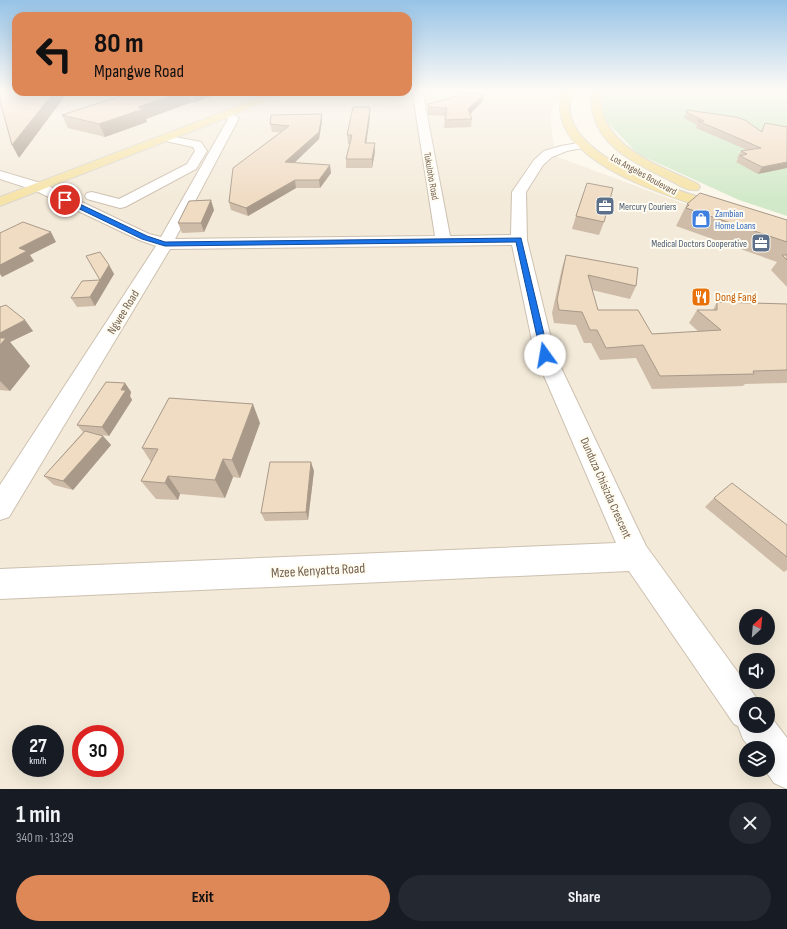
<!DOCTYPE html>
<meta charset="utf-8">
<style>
body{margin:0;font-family:"Sofia Sans Condensed",sans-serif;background:#242831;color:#f1f3f6;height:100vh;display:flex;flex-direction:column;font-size:15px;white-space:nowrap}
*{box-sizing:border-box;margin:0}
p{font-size:13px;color:#9ea1a6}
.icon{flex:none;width:22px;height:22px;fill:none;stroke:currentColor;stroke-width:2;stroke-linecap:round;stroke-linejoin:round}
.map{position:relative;height:789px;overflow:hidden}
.details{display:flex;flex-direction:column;background:#171b24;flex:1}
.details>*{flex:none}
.top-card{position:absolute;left:12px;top:12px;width:400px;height:84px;border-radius:12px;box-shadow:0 4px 16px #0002;background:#de8757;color:#111;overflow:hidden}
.needle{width:26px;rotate:26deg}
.buttons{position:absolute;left:739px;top:609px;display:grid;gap:8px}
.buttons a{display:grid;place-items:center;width:36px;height:36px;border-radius:50%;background:#171b24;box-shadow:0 4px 16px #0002;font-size:20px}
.speed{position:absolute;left:12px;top:725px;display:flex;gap:8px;font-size:20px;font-weight:700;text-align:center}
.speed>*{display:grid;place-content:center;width:52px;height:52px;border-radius:50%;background:#171b24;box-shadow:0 4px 16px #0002;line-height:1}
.speed small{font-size:10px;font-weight:400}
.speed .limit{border:6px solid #d22;background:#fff;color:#111}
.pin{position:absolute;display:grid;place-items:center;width:34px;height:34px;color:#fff;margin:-17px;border:2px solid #fff;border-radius:50%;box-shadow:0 1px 4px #0007}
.me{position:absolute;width:44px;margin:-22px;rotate:347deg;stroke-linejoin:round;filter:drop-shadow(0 0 3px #0008)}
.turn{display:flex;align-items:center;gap:14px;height:84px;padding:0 16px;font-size:18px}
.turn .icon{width:52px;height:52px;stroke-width:2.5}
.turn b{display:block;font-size:28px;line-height:34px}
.round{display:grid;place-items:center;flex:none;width:42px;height:42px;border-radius:21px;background:#242831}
.headline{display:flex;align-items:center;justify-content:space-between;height:68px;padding:0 16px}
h1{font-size:24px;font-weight:700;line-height:30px}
.action{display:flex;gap:8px;margin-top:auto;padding:8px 16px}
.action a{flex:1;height:46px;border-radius:24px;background:#de8757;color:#111;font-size:16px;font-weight:700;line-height:46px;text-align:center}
.action a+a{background:#242831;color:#f1f3f6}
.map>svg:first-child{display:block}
.residential{fill:#f3ead9;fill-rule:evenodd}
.green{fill:#d1e9c8}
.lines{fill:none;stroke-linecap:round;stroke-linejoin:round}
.minor-casing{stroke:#cdc0b0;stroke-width:2}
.major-casing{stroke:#dbd6d1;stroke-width:2}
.minor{fill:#fff;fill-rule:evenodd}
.major{fill:#f6e3a7;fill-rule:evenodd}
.wall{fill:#cebca8}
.shaded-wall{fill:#a89988}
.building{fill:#f0dbc3;stroke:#a89988}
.route{fill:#1a73e8;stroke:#114b97}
.labels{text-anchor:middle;stroke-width:4;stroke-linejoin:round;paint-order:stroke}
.far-street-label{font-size:10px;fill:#75614e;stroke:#fefbf0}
.far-service-label{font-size:10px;fill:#4e5e75;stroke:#fefbf0;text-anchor:start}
.far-shop-label{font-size:10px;fill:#366cbe;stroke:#fefbf0;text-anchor:start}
.food-label{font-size:12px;fill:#c56008;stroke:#fefbf0;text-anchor:start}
.street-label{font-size:12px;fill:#75614e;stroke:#fefbf0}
.near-street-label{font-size:14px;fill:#75614e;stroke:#fefbf0}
</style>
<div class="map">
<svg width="787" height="789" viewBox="0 0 787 789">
<rect width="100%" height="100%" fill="#fcf7ea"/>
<path class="residential" d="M 0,89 L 16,92 L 408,92 L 408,89 L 559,89 L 559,94 L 550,116 L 555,156 L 787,242 L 787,789 L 0,789 ZM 746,616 L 768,616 L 768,638 L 746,638 ZM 746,660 L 768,660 L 768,682 L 746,682 ZM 746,704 L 768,704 L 768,726 L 746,726 ZM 21,734 L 55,734 L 55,768 L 21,768 ZM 81,734 L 115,734 L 115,768 L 81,768 ZM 746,748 L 768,748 L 768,770 L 746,770 Z"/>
<polygon class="green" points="598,89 787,89 787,216 739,200 638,154 601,116"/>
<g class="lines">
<defs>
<g id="minor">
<polygon points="412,89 422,89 450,236 511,235 512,192 534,160 544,151 561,146 584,142 588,143 590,145 588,147 567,151 552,157 543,165 526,192 527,240 555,355 646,546 758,700 760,704 746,704 746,726 768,726 768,713 787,738 787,789 774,783 765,770 768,770 768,748 750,748 743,739 738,726 734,724 629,571 0,599 0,569 616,543 535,355 512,245 170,249 9,517 0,520 0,485 156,246 139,240 34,190 0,179 0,171 44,184 149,234 161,237 228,119 222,114 227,111 239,118 175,239 435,236"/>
<polygon points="165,135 201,142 207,151 196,169 125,207 120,208 87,199 85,196 87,193 92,192 119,199 187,164 195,151 193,147 161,140 159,138"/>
</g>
<g id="major">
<path d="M 561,89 L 571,89 C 570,98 569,108 571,117 C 585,165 684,192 727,206 L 729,209 L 727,212 L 722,213 L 717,212 C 672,197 573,169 561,117 C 559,108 561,98 561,89 Z"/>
<path d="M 590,89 L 600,89 C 601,99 601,110 605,120 C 622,155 666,168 698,184 L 700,187 L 698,190 C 687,192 676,183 667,179 C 639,165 603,149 594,117 C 591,108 591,98 590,89 Z"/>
<polygon points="269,92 282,92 280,94 231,116 0,206 0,197 223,112"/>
</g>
</defs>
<use href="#minor" class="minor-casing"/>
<use href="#major" class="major-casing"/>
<use href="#minor" class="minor"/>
<use href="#major" class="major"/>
</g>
<g class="wall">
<polygon points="127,92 221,92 194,103 192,102 146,119 147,122 105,137 68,128 62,115 128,94"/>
<polygon points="462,94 483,95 482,102 470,114 472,119 471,127 444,128 445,116 428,115 428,104"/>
<polygon points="370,109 370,117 366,143 375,152 372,168 346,168 346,159 350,144 348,144 347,135"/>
<polygon points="687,110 761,131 765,123 787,127 758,174 736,162 738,159 737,158 741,151 747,150 696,128 697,125 684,118"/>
<polygon points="322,121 319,139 294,163 331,173 320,188 296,188 248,216 231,210 229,202 280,132 272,132 270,124"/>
<polygon points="687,204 787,220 787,287 771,270 777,262 676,226"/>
<polygon points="214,210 204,232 182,233 178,223"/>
<polygon points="576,216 604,222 599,235 572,229"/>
<polygon points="566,255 636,286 630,299 592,290 598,310 652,334 699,332 689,323 697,310 713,310 717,302 787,304 787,383 745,384 743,386 652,389 636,358 600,360 591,343 584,343 576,325 554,323 552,313 562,268"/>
<polygon points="109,265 114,274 95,306 77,307 71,298 100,280"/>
<polygon points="0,307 33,331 10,342 30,366 10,391 0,390"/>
<polygon points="125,383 131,392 130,396 132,400 109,436 101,435 103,436 111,445 73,490 54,485 44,476 83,432 77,425"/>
<polygon points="260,423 240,478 233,477 225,498 180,494 178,500 156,499 141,481 151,462 142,448"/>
<polygon points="314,471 308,520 265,521 261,513"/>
<polygon points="714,498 787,525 787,570 784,572 705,507"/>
</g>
<g class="shaded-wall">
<polygon points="54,92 68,92 19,158 12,145"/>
<polygon points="182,92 188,92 192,102 146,119 147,122 105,137 99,124 138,107"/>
<polygon points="191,92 221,92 194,103"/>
<polygon points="483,95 482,102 467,117 468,109"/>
<polygon points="370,109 370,117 365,151 365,143"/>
<polygon points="322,114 322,121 319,139 287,170 285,162"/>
<polygon points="375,143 375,152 372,168 372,159"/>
<polygon points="787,162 787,168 758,174 762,167"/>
<polygon points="330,165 331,173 320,188 319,180"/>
<polygon points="295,180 296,188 248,216 246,208"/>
<polygon points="211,200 214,210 204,232 201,223"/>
<polygon points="51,232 56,242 30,255 34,261 2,277 0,274 0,265 19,248"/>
<polygon points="109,265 114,274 95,306 90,297"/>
<polygon points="25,320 33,331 10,342 30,366 10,391 0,381 0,333"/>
<polygon points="125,383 131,392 130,396 132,400 109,436 102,427"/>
<polygon points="253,404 260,423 240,478 232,460"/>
<polygon points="103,436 111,445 73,490 63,481"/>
<polygon points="223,459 233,477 225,498 215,480"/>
<polygon points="311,462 314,471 308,520 306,512"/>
<polygon points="168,476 180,494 178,500 165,483"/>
</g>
<g class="building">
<polygon points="0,89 16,89 16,92 54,92 12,145 0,101"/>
<polygon points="132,92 182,92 138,107 143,109 99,124 62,115"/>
<polygon points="461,92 462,94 467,93 483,95 468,109 472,119 445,120 447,108 429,107 428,104 457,96"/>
<polygon points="353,107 369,107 370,109 365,143 375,143 372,159 346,159 352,135 347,135"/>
<polygon points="687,110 736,117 745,120 762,132 765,123 787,127 787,162 762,167 740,156 747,154 741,151 761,148 698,121 704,121 686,112"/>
<polygon points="322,114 319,132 285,162 330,165 319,180 295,180 246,208 229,202 233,168 289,126 270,124 271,115"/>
<polygon points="587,183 613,188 604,222 576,216"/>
<polygon points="700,193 787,220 787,242 686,208 689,205 687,204"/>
<polygon points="211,200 201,223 178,223 189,201"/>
<polygon points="23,222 51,232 19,248 27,251 0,265 0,233"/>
<polygon points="100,252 109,265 90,297 71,298 82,281 100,280 86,256"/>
<polygon points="566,255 638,268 636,286 588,275 598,310 638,310 652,334 721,330 697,310 717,310 717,302 787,304 787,370 753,371 754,374 660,376 643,345 606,348 597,330 590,330 582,312 559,310 557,300"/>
<polygon points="782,255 787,255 787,260"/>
<polygon points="6,305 25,320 0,333 0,307"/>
<polygon points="0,338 6,338 0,345"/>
<polygon points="106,382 125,383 121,390 126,390 102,427 77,425"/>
<polygon points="169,398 253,404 232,460 223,459 215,480 168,476 165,483 141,481 158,449 142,448"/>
<polygon points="85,431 103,436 63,481 44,476"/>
<polygon points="270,462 311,462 306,512 261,513"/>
<polygon points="732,483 787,525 787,557 714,498"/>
</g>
<linearGradient id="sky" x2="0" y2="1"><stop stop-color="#97c3e7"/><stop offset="0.45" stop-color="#fefbf6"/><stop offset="1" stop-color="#fefbf6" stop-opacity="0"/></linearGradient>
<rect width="787" height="200" fill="url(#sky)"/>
<polygon class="route" points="63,198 67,198 147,236 165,242 521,238 549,355 545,358 541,355 516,242 165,246 142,239 63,201"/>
<defs>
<symbol id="office-square" viewBox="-11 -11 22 22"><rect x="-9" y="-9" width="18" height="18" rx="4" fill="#5c6f8a" stroke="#fefbf0"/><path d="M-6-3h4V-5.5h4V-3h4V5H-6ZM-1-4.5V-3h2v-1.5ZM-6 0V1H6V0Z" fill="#fff"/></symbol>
<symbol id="shop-square" viewBox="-11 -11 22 22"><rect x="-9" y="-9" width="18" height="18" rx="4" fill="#3f7fe0" stroke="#fefbf0"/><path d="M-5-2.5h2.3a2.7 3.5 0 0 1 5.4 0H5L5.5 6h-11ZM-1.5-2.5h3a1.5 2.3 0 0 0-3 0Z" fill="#fff"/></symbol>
<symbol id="restaurant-square" viewBox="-11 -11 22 22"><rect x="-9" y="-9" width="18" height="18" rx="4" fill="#e8710a" stroke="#fefbf0"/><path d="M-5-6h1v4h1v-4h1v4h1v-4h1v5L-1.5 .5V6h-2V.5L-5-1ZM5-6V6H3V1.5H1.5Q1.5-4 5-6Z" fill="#fff"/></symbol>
</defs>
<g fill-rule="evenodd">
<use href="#office-square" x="594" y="195" width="22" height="22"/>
<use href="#shop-square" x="690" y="208" width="22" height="22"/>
<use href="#office-square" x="750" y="232" width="22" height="22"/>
<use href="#restaurant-square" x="690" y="286" width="22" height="22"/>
</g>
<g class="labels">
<g class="far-street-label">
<text transform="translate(644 174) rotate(29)" y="4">Los Angeles Boulevard</text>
<text transform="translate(432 176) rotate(80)" y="4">Tukuloho Road</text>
</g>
<g class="far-service-label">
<text x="619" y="210">Mercury Couriers</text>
<text x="747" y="247" text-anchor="end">Medical Doctors Cooperative</text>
</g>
<g class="far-shop-label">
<text x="715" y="217">Zambian<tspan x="715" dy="12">Home Loans</tspan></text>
</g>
<g class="food-label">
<text x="715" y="301">Dong Fang</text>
</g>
<g class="street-label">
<text transform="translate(123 312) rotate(-58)" y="4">Ngwee Road</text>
<text transform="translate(606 488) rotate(66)" y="4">Dunduza Chisizda Crescent</text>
</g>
<g class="near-street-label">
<text transform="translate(318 570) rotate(-3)" y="5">Mzee Kenyatta Road</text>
</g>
</g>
</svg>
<div class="buttons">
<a><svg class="needle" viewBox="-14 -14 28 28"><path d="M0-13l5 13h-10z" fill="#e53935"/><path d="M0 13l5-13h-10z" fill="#9ea1a6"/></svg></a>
<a><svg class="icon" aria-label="sound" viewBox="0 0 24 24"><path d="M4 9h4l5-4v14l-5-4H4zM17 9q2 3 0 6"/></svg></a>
<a><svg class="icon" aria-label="search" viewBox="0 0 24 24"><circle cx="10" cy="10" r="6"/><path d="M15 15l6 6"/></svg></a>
<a><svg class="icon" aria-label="layers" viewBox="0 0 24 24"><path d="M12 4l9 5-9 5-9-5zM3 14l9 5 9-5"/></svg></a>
</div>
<div class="speed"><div>27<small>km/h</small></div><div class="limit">30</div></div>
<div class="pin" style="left:65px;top:200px;background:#d93025"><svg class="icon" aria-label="arrive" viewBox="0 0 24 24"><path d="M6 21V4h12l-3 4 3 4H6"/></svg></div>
<svg class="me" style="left:545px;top:355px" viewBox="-20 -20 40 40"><circle r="19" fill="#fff"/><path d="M0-13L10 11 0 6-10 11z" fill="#1a73e8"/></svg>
<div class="top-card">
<div class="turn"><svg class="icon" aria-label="left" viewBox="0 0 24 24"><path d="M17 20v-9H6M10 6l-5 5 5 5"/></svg><div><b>80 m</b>Mpangwe Road</div></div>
</div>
</div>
<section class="details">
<div class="headline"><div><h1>1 min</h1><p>340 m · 13:29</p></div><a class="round"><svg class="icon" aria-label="close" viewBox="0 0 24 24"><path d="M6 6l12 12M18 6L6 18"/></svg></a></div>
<div class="action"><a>Exit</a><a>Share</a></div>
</section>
